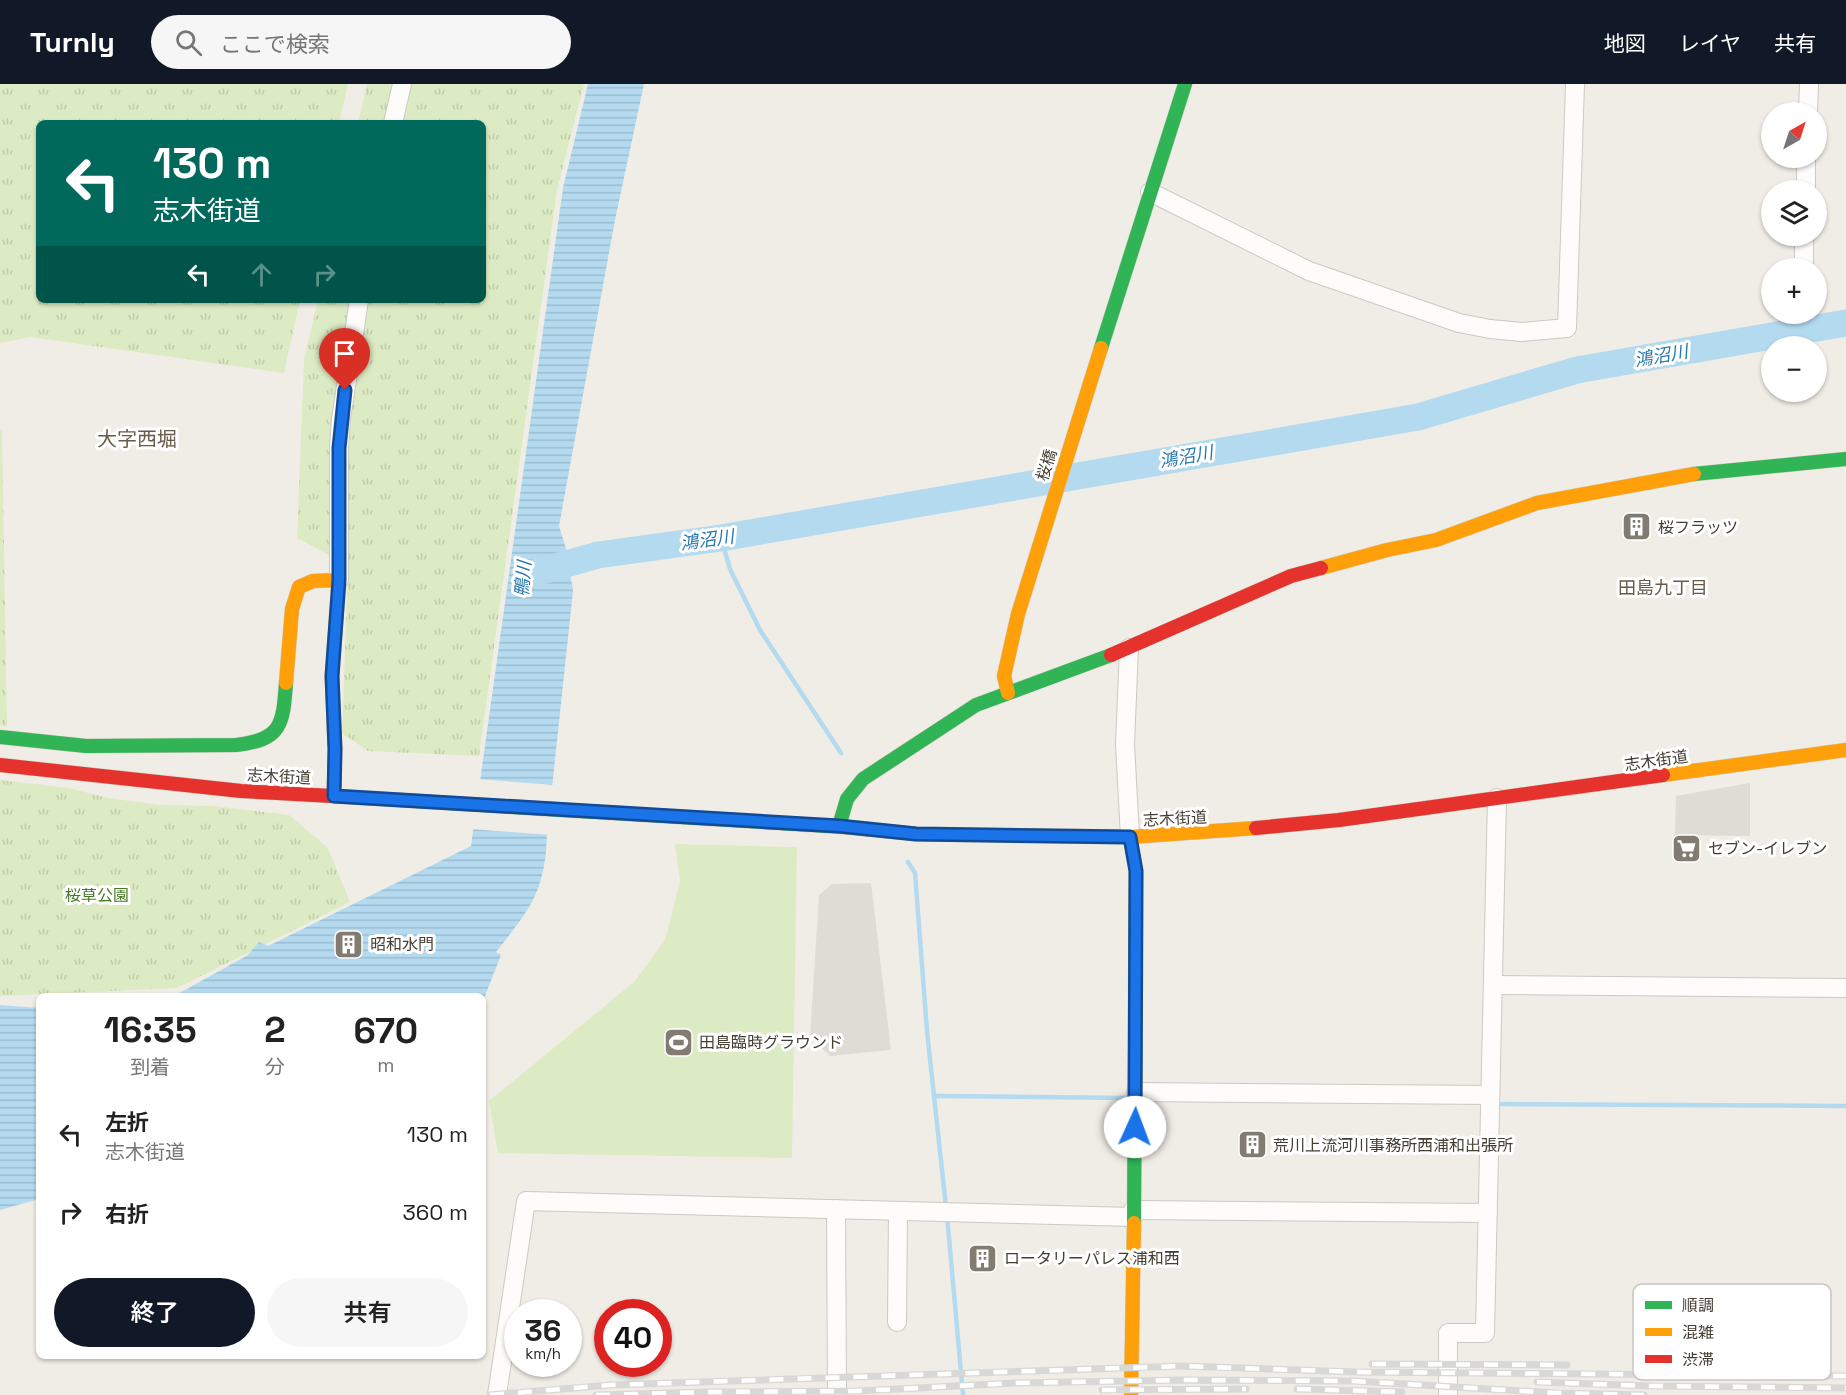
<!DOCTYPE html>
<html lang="ja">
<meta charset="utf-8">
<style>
body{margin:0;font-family:"Space Grotesk","Noto Sans JP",sans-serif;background:#f6f6f6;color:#222;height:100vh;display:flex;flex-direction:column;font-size:22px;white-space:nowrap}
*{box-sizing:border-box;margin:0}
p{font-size:20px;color:#767676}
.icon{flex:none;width:33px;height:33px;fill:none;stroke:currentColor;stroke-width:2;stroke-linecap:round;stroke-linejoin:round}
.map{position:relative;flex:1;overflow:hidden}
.details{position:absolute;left:36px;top:909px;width:450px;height:366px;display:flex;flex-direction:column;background:#fff;border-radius:9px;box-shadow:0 2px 4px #0004}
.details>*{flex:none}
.top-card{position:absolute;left:36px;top:36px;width:450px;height:183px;border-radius:9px;box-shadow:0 2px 4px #0004;background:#00695c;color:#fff;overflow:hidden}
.needle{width:39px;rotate:39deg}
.fabs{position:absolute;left:1761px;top:18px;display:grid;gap:12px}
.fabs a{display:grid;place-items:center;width:66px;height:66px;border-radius:50%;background:#fff;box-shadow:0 2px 4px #0004;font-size:30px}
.speed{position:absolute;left:504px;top:1215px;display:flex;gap:12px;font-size:30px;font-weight:700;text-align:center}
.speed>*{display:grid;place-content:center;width:78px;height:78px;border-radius:50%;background:#fff;box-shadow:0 2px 4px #0004;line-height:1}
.speed small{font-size:15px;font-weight:400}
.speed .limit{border:9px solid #d22;background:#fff;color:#111}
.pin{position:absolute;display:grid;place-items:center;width:51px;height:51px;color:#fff;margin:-62px -26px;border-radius:50% 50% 50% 0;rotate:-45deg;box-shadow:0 0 6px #0007}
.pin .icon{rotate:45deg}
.me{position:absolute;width:66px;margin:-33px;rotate:2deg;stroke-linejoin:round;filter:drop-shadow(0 0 4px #0008)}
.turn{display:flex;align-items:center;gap:21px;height:126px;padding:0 18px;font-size:27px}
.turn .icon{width:78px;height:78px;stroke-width:2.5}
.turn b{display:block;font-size:42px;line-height:51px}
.lanes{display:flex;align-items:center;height:57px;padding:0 18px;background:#0003;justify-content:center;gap:30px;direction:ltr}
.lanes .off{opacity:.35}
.eta{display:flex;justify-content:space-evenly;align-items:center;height:102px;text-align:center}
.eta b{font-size:36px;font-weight:600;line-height:42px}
.button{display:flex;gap:12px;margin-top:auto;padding:12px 18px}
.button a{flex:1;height:69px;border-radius:36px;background:#111827;color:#fff;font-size:24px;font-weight:600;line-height:69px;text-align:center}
.button a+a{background:#f6f6f6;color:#222}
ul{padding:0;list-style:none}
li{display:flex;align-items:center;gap:18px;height:78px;padding:0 18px}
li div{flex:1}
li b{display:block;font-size:22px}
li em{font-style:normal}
header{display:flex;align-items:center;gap:36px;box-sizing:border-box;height:84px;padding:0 30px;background:#111827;color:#fff}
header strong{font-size:28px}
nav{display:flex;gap:33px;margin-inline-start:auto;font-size:21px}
.search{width:420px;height:54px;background:#f6f6f6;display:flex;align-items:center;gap:15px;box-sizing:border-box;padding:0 21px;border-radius:33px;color:#767676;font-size:22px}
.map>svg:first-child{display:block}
.grass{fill:url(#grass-tufts)}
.pitch{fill:#ddebc4}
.parking{fill:#dfdcd6}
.water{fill:url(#water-rules)}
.pier{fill:#f0ede6}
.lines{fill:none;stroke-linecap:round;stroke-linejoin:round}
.stream{stroke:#b4daf0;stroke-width:4.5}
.river{stroke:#b4daf0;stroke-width:27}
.street-casing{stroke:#ccc9c2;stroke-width:20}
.fast-casing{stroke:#d1ccbe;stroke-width:15}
.slow-casing{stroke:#d1ccbe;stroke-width:15}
.jam-casing{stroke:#d1ccbe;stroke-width:15}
.street{stroke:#fdfcfb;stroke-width:18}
.fast{stroke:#30b455;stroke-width:14}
.slow{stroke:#ff9f0a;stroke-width:14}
.jam{stroke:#e5322d;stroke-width:14}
.rail-casing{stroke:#d8d8d7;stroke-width:7}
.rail{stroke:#fff;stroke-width:4.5;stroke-dasharray:14;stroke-linecap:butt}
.route-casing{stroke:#114b97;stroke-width:15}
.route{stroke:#1a73e8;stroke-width:10}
.labels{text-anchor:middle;stroke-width:6;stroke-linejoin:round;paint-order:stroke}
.street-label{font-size:16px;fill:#453e33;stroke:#fff}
.poi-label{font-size:16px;fill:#453e33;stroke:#fff;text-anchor:start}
.park-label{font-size:16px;fill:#467924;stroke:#fff}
.water-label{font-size:18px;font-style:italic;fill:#2678ae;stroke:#fff}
.neighbourhood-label{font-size:18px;fill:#685b4a;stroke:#fff}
.quarter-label{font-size:20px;fill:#685b4a;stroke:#fff}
.key{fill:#fff;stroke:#c7c5c2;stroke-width:1.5}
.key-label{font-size:16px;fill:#453e33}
</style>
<header>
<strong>Turnly</strong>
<div class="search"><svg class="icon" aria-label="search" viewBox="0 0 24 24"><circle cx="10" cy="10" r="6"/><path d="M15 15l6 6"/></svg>ここで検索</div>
<nav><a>地図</a><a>レイヤ</a><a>共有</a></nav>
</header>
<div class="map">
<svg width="1846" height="1311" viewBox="0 0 1846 1311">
<defs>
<pattern id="grass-tufts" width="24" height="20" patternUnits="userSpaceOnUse" patternTransform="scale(1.5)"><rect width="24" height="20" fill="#ddebc4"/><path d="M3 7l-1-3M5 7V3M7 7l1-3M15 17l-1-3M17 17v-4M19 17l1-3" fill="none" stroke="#bfcba9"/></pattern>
<pattern id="water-rules" width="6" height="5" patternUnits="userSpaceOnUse" patternTransform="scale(1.5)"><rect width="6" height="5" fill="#b4daf0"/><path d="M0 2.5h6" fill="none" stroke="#9cbcce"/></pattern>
</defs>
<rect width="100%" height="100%" fill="#f0ede6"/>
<g class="grass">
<polygon points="0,0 348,0 339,39 39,39 39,216 300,216 284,289 30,253 0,259"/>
<polygon points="367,0 584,0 557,106 479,672 368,667 342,649 348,481 297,454 304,276 318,216 483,216 483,39 358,39"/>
<polygon points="0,345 2,346 7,643 0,641"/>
<polygon points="0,696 69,704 108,714 161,721 213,722 289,731 328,764 350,818 177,904 0,912"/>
</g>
<polygon class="pitch" points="675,760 797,763 792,1074 498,1069 489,1017 634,898 665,856 680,797"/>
<g class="parking">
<polygon points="1750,699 1750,752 1675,751 1676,712"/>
<polygon points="871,799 891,966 830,972 810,953 819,811 832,800"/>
</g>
<g class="water">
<path d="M 588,0 L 644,0 L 615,136 L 559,442 L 567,468 L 573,507 L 547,751 C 545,808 530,825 496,868 L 501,871 L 483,917 L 483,912 L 174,912 L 248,871 L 259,858 L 268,862 L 471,762 L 563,104 Z"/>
<polygon points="0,921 39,924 39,1115 0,1126"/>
</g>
<polygon class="pier" points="477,695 555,701 550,751 470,745"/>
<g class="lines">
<g class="stream">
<polyline points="721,454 730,485 760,546 841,669"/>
<polyline points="908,778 915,789 927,947 946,1123"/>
<polyline points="935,1012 1129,1014"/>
<polyline points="1495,1020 1846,1022"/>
<polyline points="947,1131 963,1311"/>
</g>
<polyline class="river" points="534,489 598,471 721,454 1418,333 1577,286 1846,239"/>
<defs>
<g id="street">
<polyline points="1808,28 1809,0"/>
<polyline points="393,39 402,0"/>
<polyline points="1806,106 1806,74"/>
<polyline points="1150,108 1309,187 1459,239 1490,245 1522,248 1567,244 1575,0"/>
<polyline points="1804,184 1804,152"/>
<polyline points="339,496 339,364 341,335 359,216"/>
<polyline points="1129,564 1125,660 1130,753"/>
<polyline points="1493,901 1846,904"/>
<polyline points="1136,1008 1490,1011"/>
<polyline points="836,1125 837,1311"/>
<polyline points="1133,1126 1488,1129"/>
<polyline points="897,1238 898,1127"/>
<polyline points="497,1311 526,1117 1133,1133"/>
<polyline points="1448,1311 1448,1249 1485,1249 1497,714"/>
</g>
<g id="fast">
<polyline points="1101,264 1185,0"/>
<polyline points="1694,390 1846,375"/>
<path d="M 0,653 L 86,662 L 236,661 C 282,656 283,640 286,599"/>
<polyline points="332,712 845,743"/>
<polyline points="839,742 847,715 863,695 976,621 1111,571"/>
<polyline points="1130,753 1136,787 1134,1139"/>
</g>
<g id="slow">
<polyline points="1321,484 1387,466 1436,456 1537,419 1694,390"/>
<polyline points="286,599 292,525 299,503 313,497 339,496 332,592 335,665 334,712"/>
<polyline points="1008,609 1004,592 1018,530 1101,264"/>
<polyline points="1663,691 1846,666"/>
<polyline points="845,743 916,750 1130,753 1256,744"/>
<polyline points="1131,1311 1134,1139"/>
</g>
<g id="jam">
<polyline points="1111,571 1291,492 1321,484"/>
<polyline points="0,681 241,707 332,712"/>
<polyline points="1256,744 1339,736 1663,691"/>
</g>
</defs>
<use href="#street" class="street-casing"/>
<use href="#fast" class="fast-casing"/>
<use href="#slow" class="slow-casing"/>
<use href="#jam" class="jam-casing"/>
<use href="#street" class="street"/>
<use href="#fast" class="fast"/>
<use href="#slow" class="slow"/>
<use href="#jam" class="jam"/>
<defs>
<g id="rail">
<polyline points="1372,1280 1567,1281"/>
<polyline points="1537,1298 1653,1302 1846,1304"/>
<polyline points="1297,1305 1402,1308"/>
<polyline points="1102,1306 1246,1305"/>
<polyline points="490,1311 610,1301 1183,1282 1355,1288 1846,1292"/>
<polyline points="596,1311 709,1308 858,1307 1016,1299 1183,1296 1354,1297 1556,1309 1644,1311"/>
</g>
</defs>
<use href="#rail" class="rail-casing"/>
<use href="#rail" class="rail"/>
</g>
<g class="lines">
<defs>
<polyline id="route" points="345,306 339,364 339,496 332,592 335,665 334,712 839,742 916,750 1130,753 1136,787 1135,1043"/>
</defs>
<use href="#route" class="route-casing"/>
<use href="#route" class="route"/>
</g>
<defs>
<symbol id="building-square" viewBox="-11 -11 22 22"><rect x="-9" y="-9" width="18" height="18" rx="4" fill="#817b72" stroke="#fff"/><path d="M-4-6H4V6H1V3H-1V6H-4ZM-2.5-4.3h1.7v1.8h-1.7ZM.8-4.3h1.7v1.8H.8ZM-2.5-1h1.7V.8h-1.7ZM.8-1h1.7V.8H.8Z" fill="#fff"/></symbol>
<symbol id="supermarket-square" viewBox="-11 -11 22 22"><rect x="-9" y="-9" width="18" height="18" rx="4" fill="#817b72" stroke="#fff"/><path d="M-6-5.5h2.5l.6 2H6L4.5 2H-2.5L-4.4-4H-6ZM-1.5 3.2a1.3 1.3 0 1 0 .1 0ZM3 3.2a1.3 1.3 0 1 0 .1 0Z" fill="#fff"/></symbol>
<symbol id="stadium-square" viewBox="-11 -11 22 22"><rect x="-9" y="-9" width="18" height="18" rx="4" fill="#817b72" stroke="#fff"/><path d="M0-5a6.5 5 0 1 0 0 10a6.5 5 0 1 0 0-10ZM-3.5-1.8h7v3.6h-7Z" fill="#fff"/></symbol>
</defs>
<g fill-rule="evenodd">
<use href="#building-square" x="1620" y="426" width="33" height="33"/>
<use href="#supermarket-square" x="1670" y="748" width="33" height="33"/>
<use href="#building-square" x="332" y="844" width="33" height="33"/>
<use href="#stadium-square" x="662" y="942" width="33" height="33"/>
<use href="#building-square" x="1236" y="1044" width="33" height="33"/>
<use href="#building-square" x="966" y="1158" width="33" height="33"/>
</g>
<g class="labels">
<g class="street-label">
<text transform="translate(1046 381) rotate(-72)" y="6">桜橋</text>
<text transform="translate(1656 676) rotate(-8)" y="6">志木街道</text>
<text transform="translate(279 692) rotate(3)" y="6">志木街道</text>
<text transform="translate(1175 734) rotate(-3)" y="6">志木街道</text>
</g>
<g class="poi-label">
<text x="1658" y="449">桜フラッツ</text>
<text x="1708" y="770">セブン-イレブン</text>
<text x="370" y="866">昭和水門</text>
<text x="699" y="964">田島臨時グラウンド</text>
<text x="1273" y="1067">荒川上流河川事務所西浦和出張所</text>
<text x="1004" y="1180">ロータリーパレス浦和西</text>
</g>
<g class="park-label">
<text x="97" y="817">桜草公園</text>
</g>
<g class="water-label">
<text transform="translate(1661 272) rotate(-10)" y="6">鴻沼川</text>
<text transform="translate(1186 373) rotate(-10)" y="6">鴻沼川</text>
<text transform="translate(707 456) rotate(-8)" y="6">鴻沼川</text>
<text transform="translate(523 495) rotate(-85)" y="6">鴨川</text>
</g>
<g class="neighbourhood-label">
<text x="1663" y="510">田島九丁目</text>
</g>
<g class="quarter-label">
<text x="137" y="362">大字西堀</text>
</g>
</g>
<rect x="1633" y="1200" width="198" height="96" rx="9" class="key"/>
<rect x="1645" y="1217" width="27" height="8" fill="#30b455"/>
<rect x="1645" y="1244" width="27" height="8" fill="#ff9f0a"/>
<rect x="1645" y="1271" width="27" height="8" fill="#e5322d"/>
<g class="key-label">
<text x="1682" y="1227">順調</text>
<text x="1682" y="1254">混雑</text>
<text x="1682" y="1281">渋滞</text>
</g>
</svg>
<div class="fabs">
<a><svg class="needle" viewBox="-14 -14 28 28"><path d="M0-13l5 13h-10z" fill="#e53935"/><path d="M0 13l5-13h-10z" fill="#767676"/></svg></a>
<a><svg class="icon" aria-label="layers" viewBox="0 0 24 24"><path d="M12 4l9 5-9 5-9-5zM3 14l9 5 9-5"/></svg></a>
<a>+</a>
<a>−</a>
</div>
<div class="speed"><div>36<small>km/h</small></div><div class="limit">40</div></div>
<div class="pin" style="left:345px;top:306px;background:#d93025"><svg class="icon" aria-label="arrive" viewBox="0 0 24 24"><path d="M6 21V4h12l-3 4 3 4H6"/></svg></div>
<svg class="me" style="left:1135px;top:1043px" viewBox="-20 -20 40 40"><circle r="19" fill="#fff"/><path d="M0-13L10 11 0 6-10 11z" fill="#1a73e8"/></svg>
<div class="top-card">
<div class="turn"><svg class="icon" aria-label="left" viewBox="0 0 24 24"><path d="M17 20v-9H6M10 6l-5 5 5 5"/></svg><div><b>130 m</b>志木街道</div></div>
<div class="lanes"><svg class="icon" aria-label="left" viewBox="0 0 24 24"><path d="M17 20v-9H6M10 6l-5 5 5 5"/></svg><svg class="icon off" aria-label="ahead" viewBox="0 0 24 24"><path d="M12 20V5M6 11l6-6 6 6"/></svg><svg class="icon off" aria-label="right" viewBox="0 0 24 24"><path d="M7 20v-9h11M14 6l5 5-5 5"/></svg></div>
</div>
<section class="details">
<div class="eta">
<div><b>16:35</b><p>到着</p></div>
<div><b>2</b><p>分</p></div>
<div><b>670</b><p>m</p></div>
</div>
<ul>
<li><svg class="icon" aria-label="left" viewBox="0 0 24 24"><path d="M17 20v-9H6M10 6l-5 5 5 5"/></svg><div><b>左折</b><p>志木街道</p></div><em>130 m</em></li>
<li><svg class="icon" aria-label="right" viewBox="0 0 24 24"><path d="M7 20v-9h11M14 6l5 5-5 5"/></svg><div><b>右折</b></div><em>360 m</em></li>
</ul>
<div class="button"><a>終了</a><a>共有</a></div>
</section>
</div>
